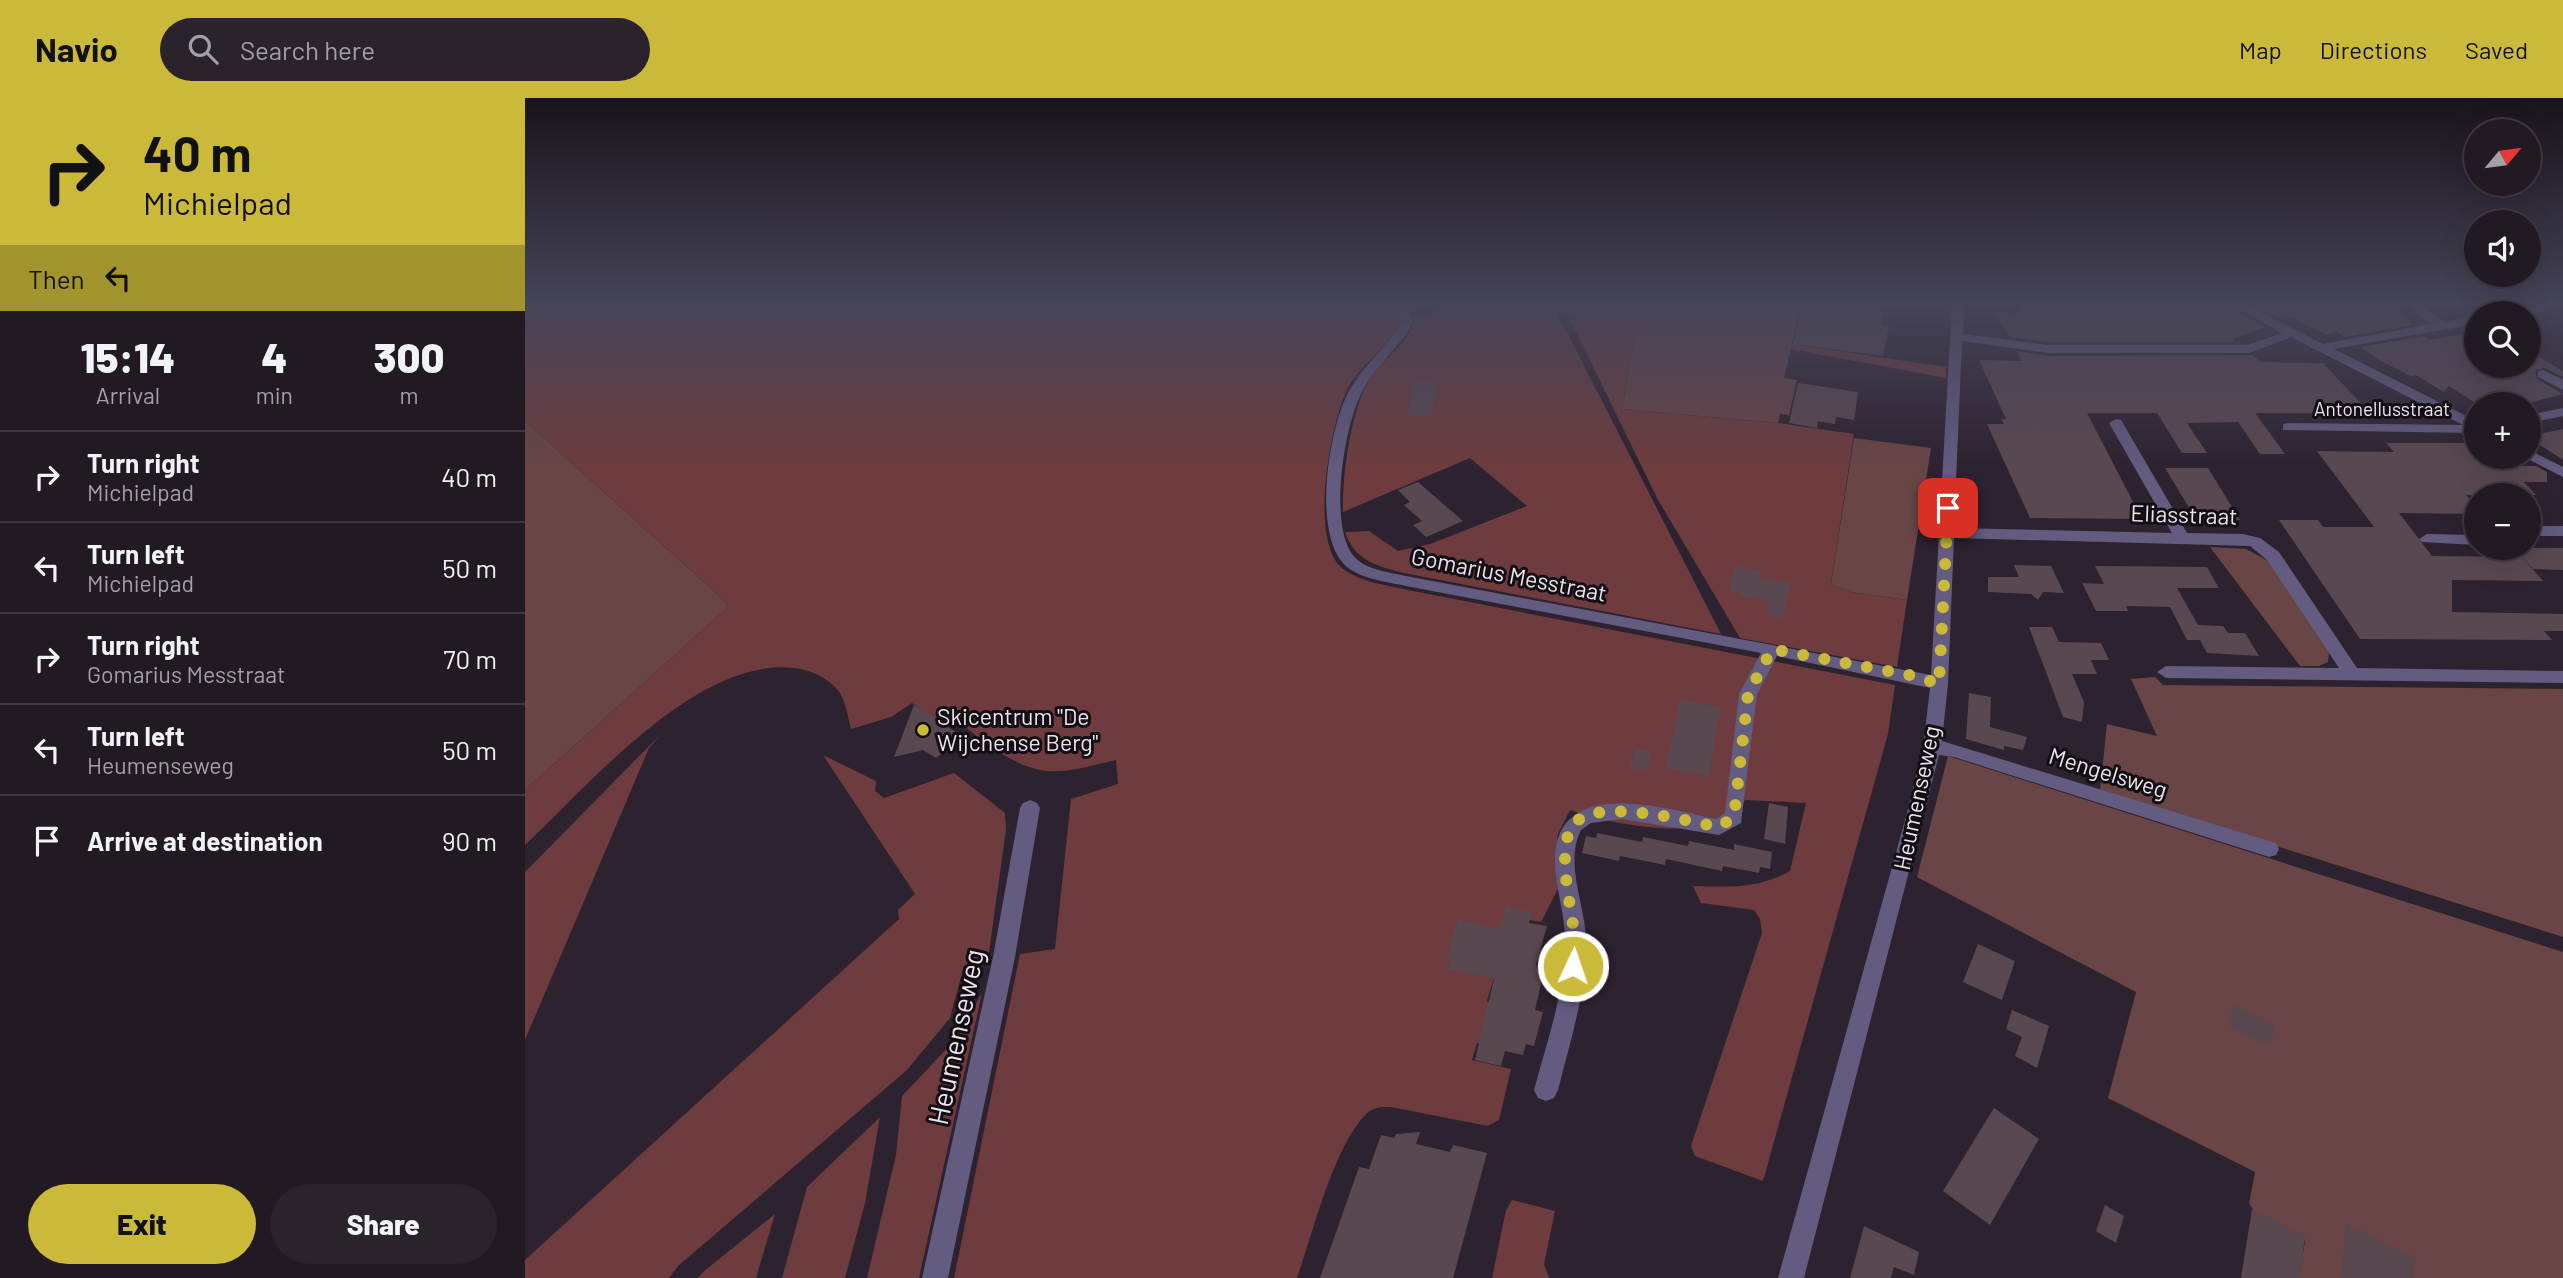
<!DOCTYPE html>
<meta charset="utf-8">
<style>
body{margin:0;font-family:Barlow,sans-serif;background:#2a232b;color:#f1f3f6;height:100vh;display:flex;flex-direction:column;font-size:26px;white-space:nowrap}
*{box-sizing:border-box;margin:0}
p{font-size:23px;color:#a2a1a6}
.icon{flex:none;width:38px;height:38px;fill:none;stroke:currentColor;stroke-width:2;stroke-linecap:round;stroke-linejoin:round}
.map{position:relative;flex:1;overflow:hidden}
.panel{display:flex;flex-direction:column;background:#221a23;width:525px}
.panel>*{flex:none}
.banner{background:#cbb939;color:#111;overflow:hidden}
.needle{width:46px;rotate:61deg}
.buttons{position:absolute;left:1939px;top:21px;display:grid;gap:14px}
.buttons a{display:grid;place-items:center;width:77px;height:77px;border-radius:50%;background:#221a23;box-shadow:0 7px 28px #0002,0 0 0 2px #3f3841;font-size:35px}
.pin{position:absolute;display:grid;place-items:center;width:60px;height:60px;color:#fff;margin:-30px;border-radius:14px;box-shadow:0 4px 10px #0006}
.me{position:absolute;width:77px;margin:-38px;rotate:3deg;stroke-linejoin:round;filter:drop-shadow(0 0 5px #0008)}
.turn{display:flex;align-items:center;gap:24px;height:147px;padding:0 28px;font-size:32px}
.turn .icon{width:91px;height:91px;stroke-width:2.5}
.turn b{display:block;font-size:49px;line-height:60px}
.then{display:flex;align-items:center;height:66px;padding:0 28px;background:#0003;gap:14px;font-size:26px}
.eta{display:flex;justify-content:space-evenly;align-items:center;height:119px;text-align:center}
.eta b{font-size:42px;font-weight:800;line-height:49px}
.primary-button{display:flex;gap:14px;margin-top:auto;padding:14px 28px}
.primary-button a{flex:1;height:80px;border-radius:42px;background:#cbb939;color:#111;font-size:28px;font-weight:800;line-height:80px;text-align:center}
.primary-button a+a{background:#2a232b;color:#f1f3f6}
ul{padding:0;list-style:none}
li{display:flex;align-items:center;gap:21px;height:91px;padding:0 28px;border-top:2px solid #3f3841}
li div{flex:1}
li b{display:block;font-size:26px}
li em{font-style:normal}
header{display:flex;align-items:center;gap:42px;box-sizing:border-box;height:98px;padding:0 35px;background:#cbb939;color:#111}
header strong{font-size:33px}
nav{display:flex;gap:38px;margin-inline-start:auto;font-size:24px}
.search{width:490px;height:63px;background:#2a232b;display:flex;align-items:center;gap:18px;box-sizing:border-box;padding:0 24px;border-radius:38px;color:#a2a1a6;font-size:26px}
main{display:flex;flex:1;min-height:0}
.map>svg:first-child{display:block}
.green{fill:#694546}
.forest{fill:#6e3c3e}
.building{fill:#5a4850}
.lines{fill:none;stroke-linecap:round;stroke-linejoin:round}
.minor{fill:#635b80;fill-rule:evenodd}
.route{stroke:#cbb939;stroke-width:12;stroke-dasharray:0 21.6}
.poi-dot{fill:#cbb939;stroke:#130e13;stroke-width:2.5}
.labels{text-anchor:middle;stroke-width:6;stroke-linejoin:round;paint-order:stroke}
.far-street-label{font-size:19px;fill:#ece4ed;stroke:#130e13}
.street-label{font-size:23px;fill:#ece4ed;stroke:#130e13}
.poi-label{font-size:23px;fill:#ece4ed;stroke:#130e13;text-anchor:start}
.near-street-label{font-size:28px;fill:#ece4ed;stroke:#130e13}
</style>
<header>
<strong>Navio</strong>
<div class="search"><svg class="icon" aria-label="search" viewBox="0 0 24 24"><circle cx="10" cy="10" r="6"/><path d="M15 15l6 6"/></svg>Search here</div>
<nav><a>Map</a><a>Directions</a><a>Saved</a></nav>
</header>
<main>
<section class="panel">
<div class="banner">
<div class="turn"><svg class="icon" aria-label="right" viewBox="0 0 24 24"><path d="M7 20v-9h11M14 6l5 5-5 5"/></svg><div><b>40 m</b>Michielpad</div></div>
<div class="then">Then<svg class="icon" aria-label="left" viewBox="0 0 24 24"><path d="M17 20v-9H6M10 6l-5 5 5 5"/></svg></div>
</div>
<div class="eta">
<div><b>15:14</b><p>Arrival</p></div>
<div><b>4</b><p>min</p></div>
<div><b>300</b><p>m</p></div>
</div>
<ul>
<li><svg class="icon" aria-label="right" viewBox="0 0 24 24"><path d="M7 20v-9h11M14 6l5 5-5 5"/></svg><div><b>Turn right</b><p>Michielpad</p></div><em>40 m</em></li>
<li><svg class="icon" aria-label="left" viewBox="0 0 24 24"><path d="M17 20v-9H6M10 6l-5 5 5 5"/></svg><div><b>Turn left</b><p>Michielpad</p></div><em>50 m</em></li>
<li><svg class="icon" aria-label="right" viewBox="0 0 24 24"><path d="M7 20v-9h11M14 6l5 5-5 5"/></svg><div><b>Turn right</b><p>Gomarius Messtraat</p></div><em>70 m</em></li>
<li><svg class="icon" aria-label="left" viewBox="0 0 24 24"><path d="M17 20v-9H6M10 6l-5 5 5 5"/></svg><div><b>Turn left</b><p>Heumenseweg</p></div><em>50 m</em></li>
<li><svg class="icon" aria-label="arrive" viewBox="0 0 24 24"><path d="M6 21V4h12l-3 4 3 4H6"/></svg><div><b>Arrive at destination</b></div><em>90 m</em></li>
</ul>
<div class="primary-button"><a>Exit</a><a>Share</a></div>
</section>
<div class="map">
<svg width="2038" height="1180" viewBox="0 0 2038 1180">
<rect width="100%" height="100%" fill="#2d222f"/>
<g class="green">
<polygon points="61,207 111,207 0,223 0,215"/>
<polygon points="1115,207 1276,207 1259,280 1272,282 1264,317 1255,316 1253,325 1097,311"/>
<polygon points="0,323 201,504 202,510 0,692"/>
<polygon points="1329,340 1406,350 1382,502 1326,494 1306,486"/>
<polygon points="1685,449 1721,451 1743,463 1804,555 1803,564 1794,568 1775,568"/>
<polygon points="1630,579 1638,587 2038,591 2038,839 1575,692 1582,626 1632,638 1606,581"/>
<polygon points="1423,658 2038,854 2038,1180 1774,1180 1780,1143 1734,1119 1724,1106 1730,1074 1583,1000 1611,894 1392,779"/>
</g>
<g class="forest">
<path d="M 111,207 L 871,207 L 875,224 L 872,232 C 857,253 832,270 821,294 C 805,329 784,442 817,470 C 834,484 862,487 883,492 L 1370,587 L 1363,636 L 1238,1083 L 1170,1058 L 1166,1048 L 1237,835 L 1235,821 L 1229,812 L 1176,805 L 1168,788 C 1205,789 1233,791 1265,773 L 1281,705 L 1220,702 C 1218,705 1215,713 1211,715 C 1175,744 1085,726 1045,712 L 1032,738 L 1036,785 L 1016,824 L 987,819 L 962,903 L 964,905 L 958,946 L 952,945 L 947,962 L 986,971 L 974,1022 L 963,1028 L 866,1009 C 856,1009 848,1009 841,1016 C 808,1050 788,1135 772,1180 L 429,1180 L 495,856 L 530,851 L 546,701 L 593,686 L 591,662 C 568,667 538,677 515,672 C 480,665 448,634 421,614 L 410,622 L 387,605 L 366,619 L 326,631 C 323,620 321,605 315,595 C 304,580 288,573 270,570 C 173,558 65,686 0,747 L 0,692 L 202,510 L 201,504 L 0,323 L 0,223 Z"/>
<path d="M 943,207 L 1028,207 L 1196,536 L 879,475 C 852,468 830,463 820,434 L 844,433 L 873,453 L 905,446 L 1002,408 L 945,360 L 818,414 C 817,377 826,306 848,276 C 862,258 887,242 890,219 Z"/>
<polygon points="1038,207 1115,207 1097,311 1253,325 1329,336 1306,486 1326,494 1382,502 1372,569 1215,540 1132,400"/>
<polygon points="1267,246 1421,269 1421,280 1265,251"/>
<polygon points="137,635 124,650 0,942 0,774"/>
<polygon points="298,657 351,683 350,693 359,700 429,675 480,715 481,732 463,861 439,868 425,920 382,972 153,1168 144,1180 0,1180 0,1162 374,821 373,812 390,796"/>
<polygon points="457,895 394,1180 342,1180 371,1057 377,998 430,942"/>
<polygon points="355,1019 340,1105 320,1180 257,1180 282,1089"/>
<polygon points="987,1102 1030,1113 1019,1166 1024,1180 967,1180 981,1112"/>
<polygon points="250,1116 231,1180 173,1180 178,1174"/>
</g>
<g class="building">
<polygon points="1277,206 1358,214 1356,227 1364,228 1358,258 1268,246"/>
<polygon points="1701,206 1740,229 1707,241 1711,244 1524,244 1484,239 1472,215 1498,215 1493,208"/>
<polygon points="1727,206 1868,206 1888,227 1820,239 1811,233 1802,237 1765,219 1757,222"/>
<polygon points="1951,234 1951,268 2004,268 2004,253 2038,273 2038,279 2019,270 2010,273 2012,281 2038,296 2000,306 1952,306 1924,288 1919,294 1891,277 1886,278 1856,263 1835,249 1900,238 1904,242"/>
<polygon points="1492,253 1524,258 1727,257 1736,264 1798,265 1845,315 1730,315 1760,356 1735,356 1713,324 1662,325 1682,355 1657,355 1632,315 1562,315 1617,421 1505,420 1462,326 1479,326 1476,321 1481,321 1454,262 1497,263"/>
<polygon points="890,283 903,283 912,289 906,318 882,317"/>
<polygon points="1273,285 1333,294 1329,322 1311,319 1310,326 1293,323 1292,330 1264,325"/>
<polygon points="2038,331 2038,362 2004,340 2004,338"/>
<polygon points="1861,345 1951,345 1951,359 1967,359 1976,368 2011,368 2022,374 2022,384 1999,384 2011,397 1941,397 1951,409 1951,416 1874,415 1907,458 1997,459 2018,483 1927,482 1927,514 2038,516 2038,533 2019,533 2027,542 1835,541 1754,422 1793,422 1798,429 1849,429 1792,353 1869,354"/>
<polygon points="1640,370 1683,370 1715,422 1671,421"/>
<polygon points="893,384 938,423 901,439 888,427 897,423 879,407 885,404 873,392"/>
<polygon points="1989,450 2038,450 2038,472 2008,471"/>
<polygon points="1489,467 1526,468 1539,495 1518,494 1513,502 1506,496 1463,494 1463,479 1494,479"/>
<polygon points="1210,468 1236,473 1235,480 1265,485 1258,520 1242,517 1244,503 1214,498 1215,494 1204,493"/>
<polygon points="1570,468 1682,469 1694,490 1652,490 1673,527 1698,528 1703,535 1720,535 1734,558 1682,555 1675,542 1662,542 1645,509 1601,508 1603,513 1571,513 1557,485 1579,486"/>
<polygon points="1504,529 1527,529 1534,544 1576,545 1584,562 1566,562 1572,576 1547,576 1559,604 1557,624 1538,619"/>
<polygon points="1444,595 1466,599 1465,629 1502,639 1498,652 1479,648 1479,652 1441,641"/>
<polygon points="1155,602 1196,609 1184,678 1141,670"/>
<polygon points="389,607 437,638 411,660 398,652 369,659"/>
<polygon points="1110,650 1126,653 1121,673 1105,670"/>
<polygon points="1244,705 1263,709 1260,746 1239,741"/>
<polygon points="1072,735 1117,744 1118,739 1163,748 1164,743 1209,752 1209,746 1247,754 1245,771 1235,769 1234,775 1198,768 1197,773 1141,761 1140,767 1095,758 1094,763 1057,755 1061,738 1071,740"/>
<polygon points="981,809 1006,814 1004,825 1022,828 1011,867 1020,869 1010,912 1018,914 1009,948 1001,946 998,957 980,953 976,968 950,962 969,881 923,871 926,862 922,861 933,821 974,831"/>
<polygon points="1453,846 1490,863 1477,902 1438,884"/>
<polygon points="1709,907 1750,927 1745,948 1703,928"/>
<polygon points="1487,912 1524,928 1512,970 1490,958 1497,939 1481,931"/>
<polygon points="1469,1010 1514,1041 1465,1127 1418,1093"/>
<polygon points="895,1034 891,1046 925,1054 928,1047 962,1055 928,1180 795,1180 834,1069 844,1071 856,1037 869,1040 871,1036"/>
<polygon points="1580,1107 1599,1118 1591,1145 1571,1133"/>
<polygon points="1727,1111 1780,1138 1775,1180 1716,1180"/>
<polygon points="1821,1126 1890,1160 1889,1180 1816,1180"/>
<polygon points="1339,1128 1394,1154 1389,1177 1369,1169 1366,1180 1325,1180"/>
</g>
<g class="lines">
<g class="minor">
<polygon points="11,206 42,206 0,216 0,208"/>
<path d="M 871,206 L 883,206 L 888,225 C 874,250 850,268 837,294 C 819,328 804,423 827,456 C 839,472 863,474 881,478 L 1406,577 L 1427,206 L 1439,206 L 1438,236 L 1524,247 L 1723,247 L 1757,235 L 1704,206 L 1720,206 L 1798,246 L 1906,226 L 1881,206 L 1895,206 L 1919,224 L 1951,218 L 1951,226 L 1809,251 L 1951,323 L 1951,335 L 1758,332 L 1758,326 L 1763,325 L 1938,327 L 1766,239 L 1724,255 L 1524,255 L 1437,243 L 1429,430 L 1647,435 L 1584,325 L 1591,321 L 1596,322 L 1662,435 L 1718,436 L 1735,440 L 1754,454 L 1832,570 L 2038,573 L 2038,585 L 1641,580 L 1632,574 L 1641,568 L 1814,570 L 1742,462 L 1725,448 L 1429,440 L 1423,586 L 1417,643 L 1744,743 L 1751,745 L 1754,751 L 1751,757 L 1744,759 L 1429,659 L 1414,657 L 1279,1180 L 1253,1180 L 1382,715 L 1398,649 L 1405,590 L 1252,558 L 1232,596 L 1216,725 L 1194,737 L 1097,721 L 1066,725 L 1056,732 C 1038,768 1063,811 1061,849 C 1060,898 1045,945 1033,992 L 1029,1000 L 1021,1003 L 1013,1000 L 1009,992 C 1022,944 1039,896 1040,846 C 1041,818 1030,790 1030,762 C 1030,677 1140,710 1191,721 L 1200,715 L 1214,596 L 1236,555 L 881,488 C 860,483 831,481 817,464 C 788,429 804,330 824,293 C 838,268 861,250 876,225 Z"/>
<polygon points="2014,206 2038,206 2038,209 2004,216 1982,215"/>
<polygon points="2018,272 2038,282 2038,292 2013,279 2013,273"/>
<polygon points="2038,310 2038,318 2004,325 2004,317"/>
<polygon points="2004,352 2038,369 2038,379 1999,359 2004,359"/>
<rect x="2004" y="428" width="34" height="10"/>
<polygon points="1902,436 1951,437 1951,447 1897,444 1894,441"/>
<polygon points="505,702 512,705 515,710 490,859 423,1180 397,1180 468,859 495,710 498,705"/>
</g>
</g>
<linearGradient id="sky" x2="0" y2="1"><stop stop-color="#19131a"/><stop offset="0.55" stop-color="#464458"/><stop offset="1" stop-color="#464458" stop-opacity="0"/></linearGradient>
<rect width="2038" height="372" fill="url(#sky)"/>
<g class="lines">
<path class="route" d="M 1048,868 C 1054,832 1040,799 1040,762 C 1040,751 1041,735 1049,726 C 1072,699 1162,723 1194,729 L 1209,719 L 1223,596 L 1247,551 L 1389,578 L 1414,586 L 1423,410"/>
</g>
<circle class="poi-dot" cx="398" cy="632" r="7"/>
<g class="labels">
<g class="far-street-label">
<text x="1857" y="318">Antonellusstraat</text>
</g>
<g class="street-label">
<text transform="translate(1659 417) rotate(2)" y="8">Eliasstraat</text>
<text transform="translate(984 477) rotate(11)" y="8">Gomarius Messtraat</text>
<text transform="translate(1583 675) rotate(17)" y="8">Mengelsweg</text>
<text transform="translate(1392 700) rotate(-78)" y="8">Heumenseweg</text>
</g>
<g class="poi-label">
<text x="412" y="627">Skicentrum "De<tspan x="412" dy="26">Wijchense Berg"</tspan></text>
</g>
<g class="near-street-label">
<text transform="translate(431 939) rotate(-78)" y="10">Heumenseweg</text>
</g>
</g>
</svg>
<div class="buttons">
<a><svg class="needle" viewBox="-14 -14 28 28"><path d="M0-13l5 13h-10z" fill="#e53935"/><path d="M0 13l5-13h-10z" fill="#a2a1a6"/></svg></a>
<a><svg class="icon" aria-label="sound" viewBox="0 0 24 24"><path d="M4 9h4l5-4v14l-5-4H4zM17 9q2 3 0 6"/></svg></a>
<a><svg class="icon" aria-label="search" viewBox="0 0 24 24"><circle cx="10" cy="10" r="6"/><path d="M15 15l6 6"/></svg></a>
<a>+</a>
<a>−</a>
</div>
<div class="pin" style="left:1423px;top:410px;background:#d93025"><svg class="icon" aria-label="arrive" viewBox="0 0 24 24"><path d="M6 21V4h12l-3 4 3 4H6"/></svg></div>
<svg class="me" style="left:1048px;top:868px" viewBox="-20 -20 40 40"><circle r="17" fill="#cbb939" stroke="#fff" stroke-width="3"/><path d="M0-11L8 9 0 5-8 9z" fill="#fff"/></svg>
</div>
</main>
